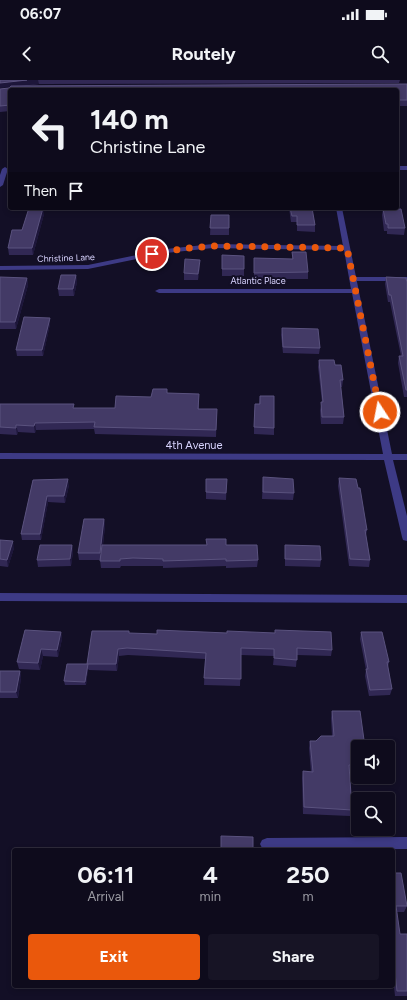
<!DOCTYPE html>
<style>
body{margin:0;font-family:Figtree,sans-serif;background:#171425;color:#f1f3f6;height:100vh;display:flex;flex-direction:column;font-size:15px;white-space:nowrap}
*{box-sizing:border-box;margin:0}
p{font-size:13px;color:#9b9ba3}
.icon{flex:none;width:22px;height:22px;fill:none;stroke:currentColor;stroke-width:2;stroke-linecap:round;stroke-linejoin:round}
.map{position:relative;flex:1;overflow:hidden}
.sheet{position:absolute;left:12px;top:768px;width:383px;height:140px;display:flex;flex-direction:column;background:#0e0b1c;border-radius:4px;box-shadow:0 2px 6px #0003,0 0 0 1px #2e2b3b}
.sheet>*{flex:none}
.hud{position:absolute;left:8px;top:8px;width:391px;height:122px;border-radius:4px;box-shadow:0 2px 6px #0003,0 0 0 1px #2e2b3b;background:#0e0b1c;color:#f1f3f6;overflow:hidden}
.controls{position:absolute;left:351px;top:660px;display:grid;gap:8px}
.controls a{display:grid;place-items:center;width:44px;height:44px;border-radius:4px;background:#0e0b1c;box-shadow:0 2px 6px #0003,0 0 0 1px #2e2b3b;font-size:20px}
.pin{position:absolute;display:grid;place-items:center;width:34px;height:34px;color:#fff;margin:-17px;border:2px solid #fff;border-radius:50%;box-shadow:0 1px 4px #0007}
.me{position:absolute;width:44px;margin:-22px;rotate:349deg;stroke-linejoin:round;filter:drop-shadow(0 0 3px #0008)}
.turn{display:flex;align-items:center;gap:14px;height:84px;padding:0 16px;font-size:18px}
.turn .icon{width:52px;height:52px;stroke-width:2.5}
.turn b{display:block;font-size:28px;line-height:34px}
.then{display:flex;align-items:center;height:38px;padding:0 16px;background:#0003;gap:8px;font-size:15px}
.eta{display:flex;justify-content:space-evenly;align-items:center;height:68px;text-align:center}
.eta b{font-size:24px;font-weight:700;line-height:28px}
.action{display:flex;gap:8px;margin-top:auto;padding:8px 16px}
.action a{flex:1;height:46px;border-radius:4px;background:#ea580c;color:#fff;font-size:16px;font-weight:700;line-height:46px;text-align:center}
.action a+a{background:#171425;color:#f1f3f6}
.status{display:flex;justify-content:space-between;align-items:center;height:28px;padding:0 20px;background:#0e0b1c;direction:ltr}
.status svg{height:11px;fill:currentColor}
header{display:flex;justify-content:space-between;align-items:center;height:52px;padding:0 16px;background:#0e0b1c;font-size:18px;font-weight:700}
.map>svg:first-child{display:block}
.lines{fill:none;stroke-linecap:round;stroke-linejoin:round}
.service{fill:#3d3a85;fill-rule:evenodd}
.minor{fill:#3d3a85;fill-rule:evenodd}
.wall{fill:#312854}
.shaded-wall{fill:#1d163a}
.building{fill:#433a66;stroke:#5a527e}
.route{stroke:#ea580c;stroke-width:7;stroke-dasharray:0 12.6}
.labels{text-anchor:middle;stroke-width:4;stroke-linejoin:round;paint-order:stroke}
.far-street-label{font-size:9px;fill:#d9d4ff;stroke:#130f26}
.street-label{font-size:11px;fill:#d9d4ff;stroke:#130f26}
</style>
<div class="status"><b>06:07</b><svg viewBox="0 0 49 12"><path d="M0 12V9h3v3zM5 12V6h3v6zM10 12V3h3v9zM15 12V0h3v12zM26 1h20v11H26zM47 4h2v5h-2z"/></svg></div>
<header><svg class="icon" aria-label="back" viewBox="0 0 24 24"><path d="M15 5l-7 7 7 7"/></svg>Routely<svg class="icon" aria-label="search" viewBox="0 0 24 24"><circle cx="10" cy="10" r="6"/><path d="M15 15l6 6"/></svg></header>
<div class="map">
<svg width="407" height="920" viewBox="0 0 407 920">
<rect width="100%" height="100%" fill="#130f26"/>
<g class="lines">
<g class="service">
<rect x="351" y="197" width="56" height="4"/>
<polygon points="407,757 407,769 266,770 262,768 260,764 262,760 267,758"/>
</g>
<g class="minor">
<rect x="397" y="86" width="10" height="4"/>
<polygon points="5,87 8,89 3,105 0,107 0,95 2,89"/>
<polygon points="336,128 342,128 392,374 407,374 407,380 393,380 407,436 407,461 403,460 402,457 384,380 0,379 0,373 383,374 352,213 159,213 155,211 159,209 351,209 344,170 213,168 166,173 88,189 0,190 0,186 88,185 166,169 213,164 343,166"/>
<polygon points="0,513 407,515 407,523 0,521"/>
</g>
</g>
<g class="wall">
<polygon points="0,0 400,0 399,3 39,4 27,6 407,4 407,26 397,26 397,10 10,10 10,31 0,32 0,9 9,8"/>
<polygon points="289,128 312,128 315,145 315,152 297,151 297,142 291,142"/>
<polygon points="383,129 405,148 404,155 387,154 387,151 384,151 382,135"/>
<polygon points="44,134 33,175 9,175 8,168 22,150"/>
<polygon points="211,135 229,135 229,155 210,155"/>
<polygon points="292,172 308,192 308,199 254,199 254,178 292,179"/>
<polygon points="222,175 244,176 244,196 222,196"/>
<polygon points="200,186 198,200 184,200 184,193"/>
<polygon points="76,195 77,202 74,216 59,216 58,209"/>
<polygon points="0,197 27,198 28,205 16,249 0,249"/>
<polygon points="386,197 407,203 407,317 404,317 398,283 399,276 401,276 390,222 388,222 385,204"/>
<polygon points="50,238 50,244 43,276 17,276 16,270"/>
<polygon points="282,248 320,268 319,274 283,273 281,255"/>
<polygon points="319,280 335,285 343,300 342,307 341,307 344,337 343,344 321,344 320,330 322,322 318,287"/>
<polygon points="167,313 199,314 199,329 217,329 216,357 95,354 94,349 36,350 35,353 18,352 17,355 0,354 0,324 74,328 115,328 151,317"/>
<polygon points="260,316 274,348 274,355 254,354 254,331 259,324"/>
<polygon points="263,397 294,413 293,420 262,419"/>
<polygon points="339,398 358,408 367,450 366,455 370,480 369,487 349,486 338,406"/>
<polygon points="227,399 226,420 206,419 206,412"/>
<polygon points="33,400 69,405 65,423 48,422 41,460 22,460 21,454"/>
<polygon points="104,439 105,446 103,465 226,465 258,480 257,487 226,488 226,486 163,488 163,486 121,486 120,488 101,488 100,480 79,480 78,473"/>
<polygon points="0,460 14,468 8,487 0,486"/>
<polygon points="72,465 73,472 71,486 38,487 37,480"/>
<polygon points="285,465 321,480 320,487 285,486"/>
<polygon points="61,552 62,559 58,577 43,576 40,590 19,589 17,582"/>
<polygon points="361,552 389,582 388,587 392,609 390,615 369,616 365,596 366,590 360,559"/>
<polygon points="129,553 332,570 331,576 297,575 296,587 273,585 274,576 241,575 240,606 204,605 205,579 128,575 119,576 117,591 89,590 88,589 86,605 65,605 64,601"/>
<polygon points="0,591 20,591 21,598 18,618 0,618"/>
<polygon points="332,631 364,660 362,667 356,667 358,685 356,691 349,691 352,730 350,736 303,734 302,698 303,691 311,692 309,668 310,661 316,661 332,656 331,638"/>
<polygon points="393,793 407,826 404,832 397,832 400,854 407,854 407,916 395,916 393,897"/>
</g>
<g class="shaded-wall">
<polygon points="27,0 38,0 39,4 0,8 0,3"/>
<polygon points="43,128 44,134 33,175 32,168"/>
<polygon points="200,180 200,186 198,200 198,194"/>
<polygon points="76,195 77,202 74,216 73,209"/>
<polygon points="27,198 28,205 16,249 15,242"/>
<polygon points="50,238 50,244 43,276 42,270"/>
<polygon points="35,343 36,350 35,353 34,346"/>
<polygon points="16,345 18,352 17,355 16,348"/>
<polygon points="68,399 69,405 65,423 64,416"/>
<polygon points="47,416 48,422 41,460 40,454"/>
<polygon points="104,439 105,446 101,480 100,473"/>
<polygon points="13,461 14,468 8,487 7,480"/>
<polygon points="72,465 73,472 71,486 70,479"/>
<polygon points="61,552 62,559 58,577 57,570"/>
<polygon points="41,569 43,576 40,590 38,583"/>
<polygon points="118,569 119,576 117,591 116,584"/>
<polygon points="88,586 88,589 86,605 85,602"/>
<polygon points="20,591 21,598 18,618 16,612"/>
</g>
<g class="building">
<polygon points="0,0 27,0 0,3"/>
<polygon points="407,4 407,20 397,20 397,10 10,10 10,25 0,26 0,9 9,8 11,6"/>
<polygon points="29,128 43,128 32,168 8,168 12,150 22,150"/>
<polygon points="290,128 312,128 315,145 297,145 297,136 292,136"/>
<polygon points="383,129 401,129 405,148 388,148 388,144 386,144"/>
<polygon points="211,135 229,135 229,148 210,148"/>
<polygon points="292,172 306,172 308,192 254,193 254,178 293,179"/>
<polygon points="222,175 244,176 244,189 222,189"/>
<polygon points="185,179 200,180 198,194 184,193"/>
<polygon points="61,195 76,195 73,209 58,209"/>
<polygon points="0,197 27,198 15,242 0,242"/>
<polygon points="386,197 406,198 407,203 407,310 406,310 399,276 403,276 391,215 389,215"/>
<polygon points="24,237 50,238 42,270 16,270"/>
<polygon points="282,248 318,249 320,268 283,267"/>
<polygon points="319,280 334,280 335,285 341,285 343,300 340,300 344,337 322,337 321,322 323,322"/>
<polygon points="153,309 167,309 167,313 199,314 198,329 217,329 216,350 94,347 95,342 35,343 34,346 16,345 16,348 0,347 0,324 74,324 73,328 115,328 116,316 151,317"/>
<polygon points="260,316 274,316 274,348 254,347 255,324 260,324"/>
<polygon points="263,397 293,399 294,413 263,412"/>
<polygon points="339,398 356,399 358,408 360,408 367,450 365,450 370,480 350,479"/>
<polygon points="68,399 64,416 47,416 40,454 21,454 33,400"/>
<polygon points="206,399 227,399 226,413 206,412"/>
<polygon points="84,439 104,439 100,473 78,473"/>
<polygon points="206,459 226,459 226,465 257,465 258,480 226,481 226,479 163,481 163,479 133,478 120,479 120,481 100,481 102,465 207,465"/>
<polygon points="0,460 13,461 7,480 0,479"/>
<polygon points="40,465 72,465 70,479 37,480"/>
<polygon points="285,465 320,466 321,480 285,479"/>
<polygon points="25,550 61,552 57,570 41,569 38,583 17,582"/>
<polygon points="157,550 227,553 227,551 275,553 275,550 331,552 332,570 297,568 297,580 274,578 274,569 241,568 241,599 204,598 206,573 127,568 118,569 116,584 87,584 92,551 129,551 129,553 157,554"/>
<polygon points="361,552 382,552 389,582 387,582 392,609 370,610 366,589 368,589"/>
<polygon points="67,584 88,584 85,602 64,601"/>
<polygon points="0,591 20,591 16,612 0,612"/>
<polygon points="332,631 360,631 364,660 355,660 358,685 349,685 352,730 304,727 303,691 313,692 310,661 316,661 321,656 334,656"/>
<polygon points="221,756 253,757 253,770 221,770"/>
<polygon points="393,793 401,793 407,826 396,826 400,854 407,854 407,911 397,911 394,883 393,883"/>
</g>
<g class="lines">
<polyline class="route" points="152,174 188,168 213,166 347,168 380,332"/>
</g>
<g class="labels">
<g class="far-street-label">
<text transform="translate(66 178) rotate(-2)" y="3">Christine Lane</text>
<text x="258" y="204">Atlantic Place</text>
</g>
<g class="street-label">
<text x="194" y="369">4th Avenue</text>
</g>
</g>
</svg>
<div class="controls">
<a><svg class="icon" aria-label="sound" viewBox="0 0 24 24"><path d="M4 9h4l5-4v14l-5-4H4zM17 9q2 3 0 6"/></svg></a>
<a><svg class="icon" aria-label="search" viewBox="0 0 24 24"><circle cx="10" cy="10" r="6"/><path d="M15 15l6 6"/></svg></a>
</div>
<div class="pin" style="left:152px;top:174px;background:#d93025"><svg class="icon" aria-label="arrive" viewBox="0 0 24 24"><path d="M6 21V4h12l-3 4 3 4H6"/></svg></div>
<svg class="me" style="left:380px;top:332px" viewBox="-20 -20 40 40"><circle r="17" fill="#ea580c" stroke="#fff" stroke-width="3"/><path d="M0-11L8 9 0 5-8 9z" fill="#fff"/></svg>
<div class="hud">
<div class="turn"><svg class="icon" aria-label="left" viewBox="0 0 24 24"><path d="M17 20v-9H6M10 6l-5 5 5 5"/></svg><div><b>140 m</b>Christine Lane</div></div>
<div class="then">Then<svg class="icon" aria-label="arrive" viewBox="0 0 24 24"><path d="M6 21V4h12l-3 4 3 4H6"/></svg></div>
</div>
<section class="sheet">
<div class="eta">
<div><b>06:11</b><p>Arrival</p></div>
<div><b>4</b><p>min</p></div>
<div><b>250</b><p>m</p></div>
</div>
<div class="action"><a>Exit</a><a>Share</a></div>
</section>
</div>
